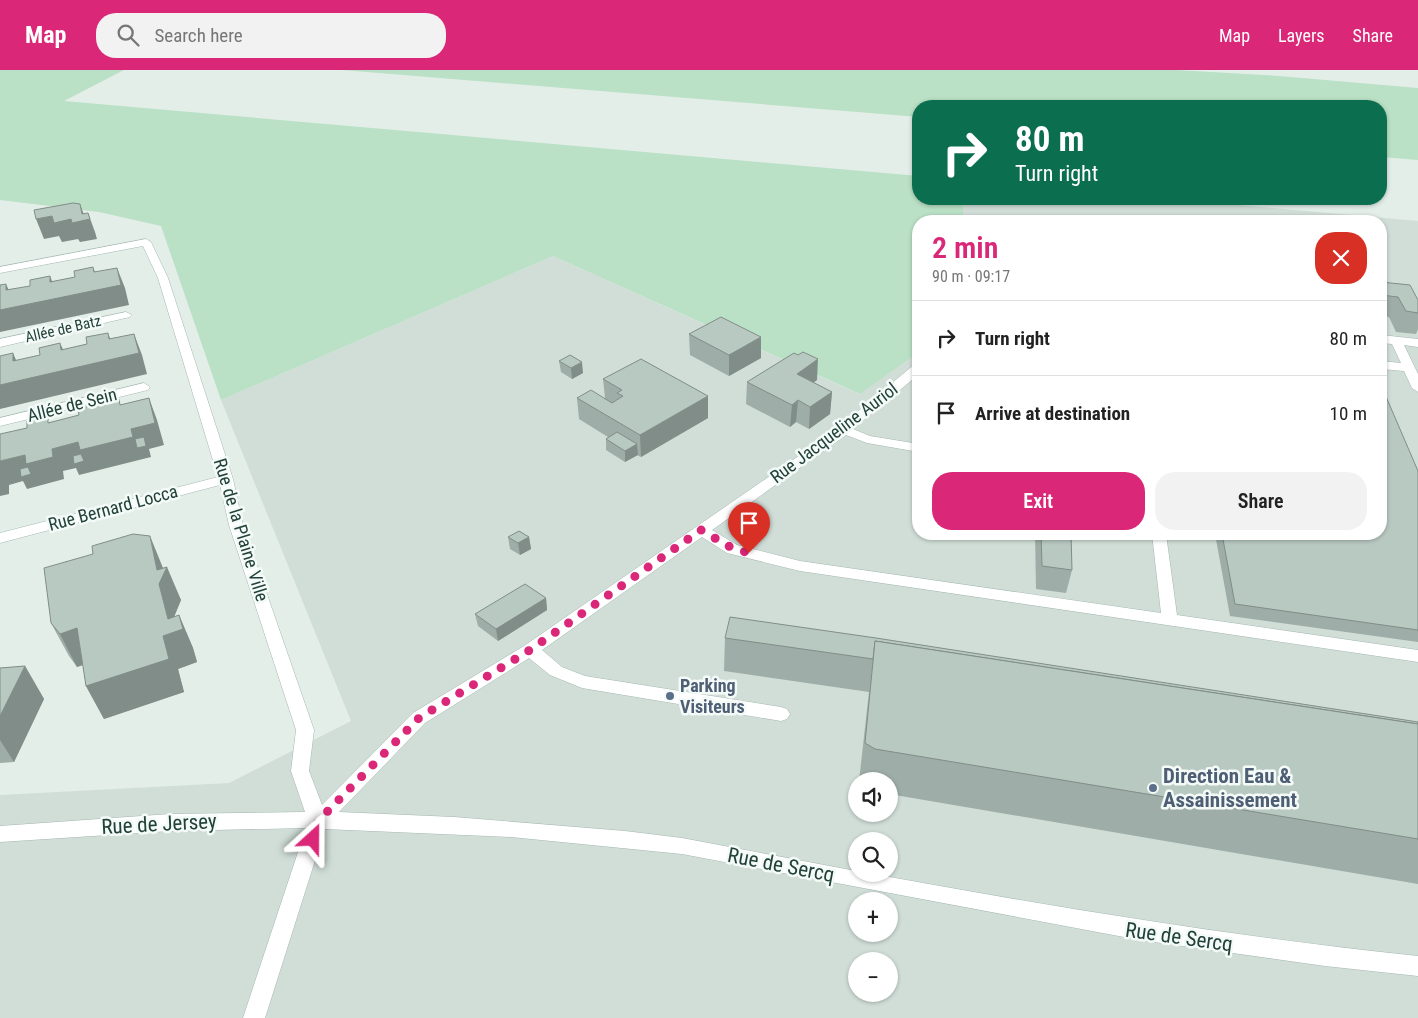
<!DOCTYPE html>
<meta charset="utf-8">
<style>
body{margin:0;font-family:"Roboto Condensed",sans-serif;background:#f2f2f2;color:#222;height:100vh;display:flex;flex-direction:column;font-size:19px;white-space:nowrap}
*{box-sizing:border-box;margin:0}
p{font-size:16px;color:#767676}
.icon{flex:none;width:28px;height:28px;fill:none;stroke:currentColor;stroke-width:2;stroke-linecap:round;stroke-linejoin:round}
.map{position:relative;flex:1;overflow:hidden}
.sheet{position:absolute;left:912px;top:145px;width:475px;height:325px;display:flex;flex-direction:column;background:#fff;border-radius:20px;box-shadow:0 1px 4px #0004}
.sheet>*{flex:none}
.hud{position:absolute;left:912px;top:30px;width:475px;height:105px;border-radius:20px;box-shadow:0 1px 4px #0004;background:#0b6e4f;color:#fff;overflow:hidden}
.buttons{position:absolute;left:848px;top:702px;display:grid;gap:10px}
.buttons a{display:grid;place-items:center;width:50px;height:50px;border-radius:50%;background:#fff;box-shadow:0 1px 4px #0004;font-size:25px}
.pin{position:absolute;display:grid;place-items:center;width:42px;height:42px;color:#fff;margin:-51px -21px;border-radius:50% 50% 50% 0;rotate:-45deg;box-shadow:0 0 5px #0007}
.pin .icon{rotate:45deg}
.me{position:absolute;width:55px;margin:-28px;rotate:24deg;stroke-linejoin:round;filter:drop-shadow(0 0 4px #0008)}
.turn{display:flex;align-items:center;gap:18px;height:105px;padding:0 20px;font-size:22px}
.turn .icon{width:65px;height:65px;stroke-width:2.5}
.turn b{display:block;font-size:35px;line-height:42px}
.round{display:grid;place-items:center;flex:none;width:52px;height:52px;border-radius:20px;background:#f2f2f2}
.overview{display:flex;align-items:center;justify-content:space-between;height:85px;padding:0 20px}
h1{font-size:30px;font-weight:600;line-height:38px;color:#db2777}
.action{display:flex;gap:10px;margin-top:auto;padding:10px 20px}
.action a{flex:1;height:58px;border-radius:20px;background:#db2777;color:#fff;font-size:20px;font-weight:600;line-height:58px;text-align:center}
.action a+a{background:#f2f2f2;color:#222}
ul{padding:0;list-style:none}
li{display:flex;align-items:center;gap:15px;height:75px;padding:0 20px;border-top:1px solid #e0e0e0}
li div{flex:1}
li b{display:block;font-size:19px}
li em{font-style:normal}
header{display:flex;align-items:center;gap:30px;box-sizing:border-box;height:70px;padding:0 25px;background:#db2777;color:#fff}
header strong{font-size:24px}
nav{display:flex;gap:28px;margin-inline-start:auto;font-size:18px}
.search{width:350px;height:45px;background:#f2f2f2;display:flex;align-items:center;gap:12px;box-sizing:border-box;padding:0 18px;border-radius:20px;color:#767676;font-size:19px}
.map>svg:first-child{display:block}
.built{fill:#d1ded8;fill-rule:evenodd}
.green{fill:#bae1c5}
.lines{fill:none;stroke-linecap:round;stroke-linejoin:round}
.minor-casing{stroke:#a5b7b1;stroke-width:1}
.minor{fill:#fff;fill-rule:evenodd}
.wall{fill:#9eada7}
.shaded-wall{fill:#818d88}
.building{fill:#b8c9c2;stroke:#818d88}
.route{stroke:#db2777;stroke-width:9;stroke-dasharray:0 16.2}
.service-dot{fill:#5c6f8a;stroke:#f4faf7;stroke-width:2}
.labels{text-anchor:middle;stroke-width:5;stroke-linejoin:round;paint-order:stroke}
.far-street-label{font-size:15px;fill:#214139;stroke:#f4faf7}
.street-label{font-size:18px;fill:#214139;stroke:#f4faf7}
.service-label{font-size:18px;font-weight:bold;fill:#4e5e75;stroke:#f4faf7;text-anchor:start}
.near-service-label{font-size:21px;font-weight:bold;fill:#4e5e75;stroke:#f4faf7;text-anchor:start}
.near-street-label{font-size:21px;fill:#214139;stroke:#f4faf7}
</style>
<header>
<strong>Map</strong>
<div class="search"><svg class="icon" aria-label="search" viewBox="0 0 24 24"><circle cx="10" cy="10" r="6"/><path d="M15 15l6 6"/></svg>Search here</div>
<nav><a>Map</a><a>Layers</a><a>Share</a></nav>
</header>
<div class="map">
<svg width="1418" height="948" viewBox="0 0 1418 948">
<rect width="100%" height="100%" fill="#e3eee9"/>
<path class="built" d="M 963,129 L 1171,129 L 1418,151 L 1418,948 L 0,948 L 0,725 L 229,713 L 351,651 L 221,330 L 553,186 L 859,324 L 919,282 L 919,464 L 1381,464 L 1381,151 L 963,151 ZM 856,711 L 889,711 L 889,744 L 856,744 ZM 856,771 L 889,771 L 889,804 L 856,804 ZM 856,831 L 889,831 L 889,864 L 856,864 ZM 856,891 L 889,891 L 889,924 L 856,924 Z"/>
<g class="green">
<polygon points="0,0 124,0 64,31 919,106 919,129 963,129 963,151 919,151 919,282 860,324 553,186 221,330 161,156 99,142 0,130"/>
<polygon points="342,0 1177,0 1279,6 1418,18 1418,90 1381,87 1381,36 919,36 919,47"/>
</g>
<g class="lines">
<defs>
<g id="minor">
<path d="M 146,169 L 151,172 L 168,208 L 233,409 L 243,455 L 314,660 L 309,701 L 322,735 L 413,643 L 524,576 L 832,363 L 915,294 L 919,293 L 919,304 L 853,359 L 870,366 L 919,374 L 919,382 L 867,373 L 846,365 L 712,460 L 737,475 L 800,491 L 1161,543 L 1152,464 L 1166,464 L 1177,545 L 1418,580 L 1418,592 L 800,501 L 727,483 L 702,467 L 542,580 L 562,597 L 585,606 L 781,637 L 787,639 L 790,644 L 787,649 L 781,651 L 582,618 L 550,605 L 529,588 L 425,653 L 339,742 L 454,747 L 625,761 L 682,768 L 856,801 L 856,804 L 873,804 C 1054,837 1235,867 1418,886 L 1418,906 L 1325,896 L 1140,870 L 682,784 L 511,767 L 325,759 L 265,948 L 243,948 L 306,758 L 170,761 L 0,772 L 0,756 L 170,744 L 305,742 L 291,701 L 296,660 L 229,455 L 220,415 L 0,473 L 0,463 L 218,407 L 158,208 L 143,176 L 0,203 L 0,197 Z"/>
<polygon points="126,242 132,245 130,247 0,277 0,269"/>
<polygon points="1381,265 1418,269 1418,277 1404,275 1418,304 1418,322 1412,318 1404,301 1381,299 1381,291 1401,293 1392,274 1381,273"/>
<polygon points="144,313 150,317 148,320 0,356 0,348"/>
</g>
</defs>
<use href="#minor" class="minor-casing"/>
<use href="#minor" class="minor"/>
</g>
<g class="wall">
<polygon points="1381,212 1418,230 1418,259 1416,264 1396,262 1389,247 1381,246"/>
<polygon points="689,264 761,288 729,306 690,285"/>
<polygon points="559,291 583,303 572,309 561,302"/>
<polygon points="603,309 708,326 708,348 641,387 637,385 625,392 606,380 606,369 608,367 579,349 577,328 605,328"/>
<polygon points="817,310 813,313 832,322 830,344 809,359 796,352 790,357 746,334 747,312"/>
<polygon points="1418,401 1418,572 1230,546 1215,464 1381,464"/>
<polygon points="1035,464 1071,464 1072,500 1066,523 1036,519"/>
<polygon points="508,467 529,467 531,479 520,485 510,479"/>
<polygon points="163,498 181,530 174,547 179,545 193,578 197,592 178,599 184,622 104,649 86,616 83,595 77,597 69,586 51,553"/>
<polygon points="546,528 547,540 498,571 478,556 475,544"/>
<polygon points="725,568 1418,652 1418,814 889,724 889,711 859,711 869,622 724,601"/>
<polygon points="25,596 44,629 14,692 0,693 0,598"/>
</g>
<g class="shaded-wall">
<polygon points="80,134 86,150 88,143 95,162 97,169 80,172 78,169 62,172 59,166 44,169 36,149 52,146 71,149 82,144"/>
<polygon points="93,197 101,217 117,198 125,218 129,235 0,262 0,240 6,220 6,214 15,234 50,212 50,206 58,226 94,202"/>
<polygon points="108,263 116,284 134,264 142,285 147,304 0,339 0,315 13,291 13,283 22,304 61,280 60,273 70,294 109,269"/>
<polygon points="761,267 761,288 729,306 729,285"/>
<polygon points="818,289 817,310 795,326 797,304"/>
<polygon points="582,292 583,303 572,309 571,298"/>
<polygon points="832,322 830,344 809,359 810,337"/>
<polygon points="708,326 708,348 641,387 640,365"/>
<polygon points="149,328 157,350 164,375 149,379 151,387 79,405 76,398 63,401 64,409 27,419 23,411 9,415 9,424 0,426 0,391 131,359"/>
<polygon points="798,330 796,352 790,357 792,335"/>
<polygon points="637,374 638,385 625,392 625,381"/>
<polygon points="150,466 163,498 167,497 181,530 174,547 179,545 193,578 197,592 178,599 184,622 104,649 86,616 168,549 159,514"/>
<polygon points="529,467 531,479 520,485 518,473"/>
<polygon points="546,528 547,540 498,571 496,559"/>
<polygon points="77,558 94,591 77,597 60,564"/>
<polygon points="25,596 44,629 14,692 0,670 0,646"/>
</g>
<g class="building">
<polygon points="73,133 80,134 82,144 88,143 90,149 72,153 71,149 54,153 52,146 36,149 34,140"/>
<polygon points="93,197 94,202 117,198 121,215 0,240 0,215 6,214 6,220 30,216 30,210 50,206 50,212 75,207 74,201"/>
<polygon points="1381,212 1410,215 1418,230 1418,243 1406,241 1398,227 1381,225"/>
<polygon points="1381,233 1384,239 1381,239"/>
<polygon points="721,247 761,267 729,285 689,264"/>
<polygon points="108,263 109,269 134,264 139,283 0,315 0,286 13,283 13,291 40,285 39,278 60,273 61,280 87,274 86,267"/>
<polygon points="803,282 818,289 797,304 832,322 810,337 798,330 792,335 747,312 794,283 798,285"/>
<polygon points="570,285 582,292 571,298 559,291"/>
<polygon points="641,289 708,326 640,365 577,328 591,320 612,333 623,326 617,323 622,320 603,309"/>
<polygon points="1381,315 1418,401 1418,560 1235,534 1222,464 1381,464"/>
<polygon points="149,328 155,353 131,359 133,367 80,380 78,372 52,379 53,387 26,394 25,385 0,391 0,364 27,358 27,351 48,346 48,353 79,345 78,339 119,329 120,335"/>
<polygon points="617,362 637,374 625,381 606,369"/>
<polygon points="144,367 146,376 137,378 135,369"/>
<polygon points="81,384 84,391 74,394 73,386"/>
<polygon points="28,397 31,404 21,407 20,399"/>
<polygon points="519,461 529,467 518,473 508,467"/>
<polygon points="133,464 150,466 157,500 167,497 159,514 168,549 179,545 183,559 163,566 169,589 86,616 77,558 60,564 51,553 44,498 93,484 92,476"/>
<polygon points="1041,464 1071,464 1072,500 1042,496"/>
<polygon points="525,514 546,528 496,559 475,544"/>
<polygon points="730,547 876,568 1418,652 1418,654 875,571 873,589 725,568"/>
<polygon points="875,571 1418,654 1418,769 875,679 865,673"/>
<polygon points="25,596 0,646 0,598"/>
</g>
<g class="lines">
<polyline class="route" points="313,769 318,751 419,648 530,580 701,460 732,478 749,483"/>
</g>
<g class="service-dot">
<circle cx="670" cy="626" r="5"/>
<circle cx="1153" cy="718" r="5"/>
</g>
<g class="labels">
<g class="far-street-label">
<text transform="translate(63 259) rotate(-13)" y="5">Allée de Batz</text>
</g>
<g class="street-label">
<text transform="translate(72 335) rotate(-14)" y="6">Allée de Sein</text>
<text transform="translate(834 363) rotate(-37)" y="6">Rue Jacqueline Auriol</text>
<text transform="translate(113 438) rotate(-15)" y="6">Rue Bernard Locca</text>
<text transform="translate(241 460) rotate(73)" y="6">Rue de la Plaine Ville</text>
</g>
<g class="service-label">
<text x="680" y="622">Parking<tspan x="680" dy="21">Visiteurs</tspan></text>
</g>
<g class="near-service-label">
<text x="1163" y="713">Direction Eau &amp;<tspan x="1163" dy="24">Assainissement</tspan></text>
</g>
<g class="near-street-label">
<text transform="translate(159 754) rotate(-3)" y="7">Rue de Jersey</text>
<text transform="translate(781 795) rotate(11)" y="7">Rue de Sercq</text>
<text transform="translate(1179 867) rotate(8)" y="7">Rue de Sercq</text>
</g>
</g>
</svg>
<div class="buttons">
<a><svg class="icon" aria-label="sound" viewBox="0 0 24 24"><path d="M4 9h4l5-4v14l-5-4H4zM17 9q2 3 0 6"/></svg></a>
<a><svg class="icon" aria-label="search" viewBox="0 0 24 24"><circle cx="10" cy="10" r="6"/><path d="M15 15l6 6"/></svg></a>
<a>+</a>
<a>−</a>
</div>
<div class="pin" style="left:749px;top:483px;background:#d93025"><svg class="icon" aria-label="arrive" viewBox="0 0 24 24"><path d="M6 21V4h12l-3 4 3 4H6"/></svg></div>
<svg class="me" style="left:313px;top:769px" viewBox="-20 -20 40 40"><path d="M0-17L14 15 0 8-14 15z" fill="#db2777" stroke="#fff" stroke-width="4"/></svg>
<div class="hud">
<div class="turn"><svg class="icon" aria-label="right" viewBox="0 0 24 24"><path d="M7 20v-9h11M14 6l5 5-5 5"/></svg><div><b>80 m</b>Turn right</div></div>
</div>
<section class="sheet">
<div class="overview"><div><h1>2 min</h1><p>90 m · 09:17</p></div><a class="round" style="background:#d93025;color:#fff"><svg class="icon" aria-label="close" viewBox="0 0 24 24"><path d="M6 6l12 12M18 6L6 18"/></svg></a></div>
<ul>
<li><svg class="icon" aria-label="right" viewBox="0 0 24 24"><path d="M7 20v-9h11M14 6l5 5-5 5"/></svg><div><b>Turn right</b></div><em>80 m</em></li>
<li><svg class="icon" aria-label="arrive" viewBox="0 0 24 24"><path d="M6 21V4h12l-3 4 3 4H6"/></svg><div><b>Arrive at destination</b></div><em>10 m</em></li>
</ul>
<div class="action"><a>Exit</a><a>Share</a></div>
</section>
</div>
